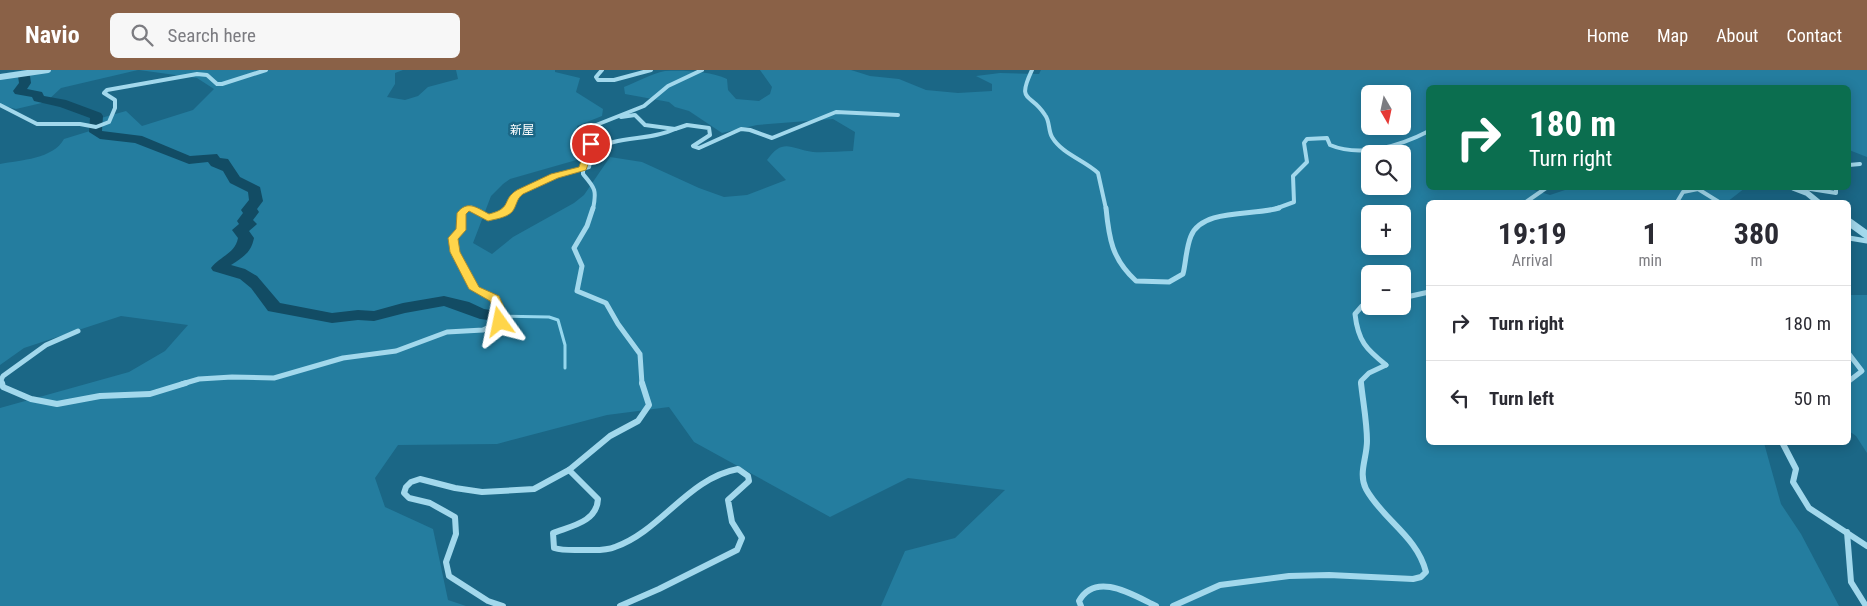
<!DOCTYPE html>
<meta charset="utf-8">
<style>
body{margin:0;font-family:"Roboto Condensed","Noto Sans JP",sans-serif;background:#f7f7f7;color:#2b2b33;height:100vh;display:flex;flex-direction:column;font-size:19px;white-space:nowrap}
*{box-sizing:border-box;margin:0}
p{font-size:16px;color:#7c7c81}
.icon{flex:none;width:28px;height:28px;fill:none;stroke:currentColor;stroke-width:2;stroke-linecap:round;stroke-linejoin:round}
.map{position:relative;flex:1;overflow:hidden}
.side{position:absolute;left:1426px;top:130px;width:425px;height:245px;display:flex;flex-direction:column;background:#fff;border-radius:8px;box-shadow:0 2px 12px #0003}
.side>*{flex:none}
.hud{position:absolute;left:1426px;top:15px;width:425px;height:105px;border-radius:8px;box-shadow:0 2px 12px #0003;background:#0b6e4f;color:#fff;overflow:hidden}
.needle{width:32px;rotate:171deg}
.fabs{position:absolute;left:1361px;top:15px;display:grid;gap:10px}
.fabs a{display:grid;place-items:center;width:50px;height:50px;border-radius:8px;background:#fff;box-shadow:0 2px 12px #0003;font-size:25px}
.pin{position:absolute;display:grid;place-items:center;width:42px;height:42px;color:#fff;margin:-21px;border:2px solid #fff;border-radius:50%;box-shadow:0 1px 5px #0007}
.me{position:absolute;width:55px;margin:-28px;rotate:348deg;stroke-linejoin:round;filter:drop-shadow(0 0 4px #0008)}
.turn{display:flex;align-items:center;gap:18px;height:105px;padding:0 20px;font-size:22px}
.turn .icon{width:65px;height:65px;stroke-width:2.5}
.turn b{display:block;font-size:35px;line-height:42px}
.eta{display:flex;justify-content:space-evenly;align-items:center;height:85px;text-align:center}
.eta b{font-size:30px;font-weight:700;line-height:35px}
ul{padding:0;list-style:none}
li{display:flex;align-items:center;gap:15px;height:75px;padding:0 20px;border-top:1px solid #e1e1e2}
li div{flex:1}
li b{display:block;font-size:19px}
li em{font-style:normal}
header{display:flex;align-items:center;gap:30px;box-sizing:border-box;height:70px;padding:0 25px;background:#8a6147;color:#fff}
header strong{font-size:24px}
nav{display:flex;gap:28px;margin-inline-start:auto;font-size:18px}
.search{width:350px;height:45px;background:#f7f7f7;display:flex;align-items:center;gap:12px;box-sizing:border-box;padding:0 18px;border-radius:8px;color:#7c7c81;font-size:19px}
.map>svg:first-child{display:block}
.green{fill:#247d9f;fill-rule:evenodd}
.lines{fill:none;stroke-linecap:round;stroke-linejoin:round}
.stream{stroke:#95d7ee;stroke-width:3}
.river{fill:#124c64;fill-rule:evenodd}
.minor-far2{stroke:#a2d8ec;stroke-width:4}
.minor-far1{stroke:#a2d8ec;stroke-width:5}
.minor{stroke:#a2d8ec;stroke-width:6}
.tertiary-far1{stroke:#a2d8ec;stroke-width:6}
.tertiary{stroke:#a2d8ec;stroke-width:8}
.route{fill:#ffd54a;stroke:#a68a30}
.labels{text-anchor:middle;stroke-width:5;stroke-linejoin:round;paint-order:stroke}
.far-neighbourhood-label{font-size:12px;fill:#fff;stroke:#1b6786}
</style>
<header>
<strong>Navio</strong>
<div class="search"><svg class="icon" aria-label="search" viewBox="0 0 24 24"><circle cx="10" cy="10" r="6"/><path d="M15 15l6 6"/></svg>Search here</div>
<nav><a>Home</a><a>Map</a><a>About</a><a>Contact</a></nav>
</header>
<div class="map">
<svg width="1867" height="536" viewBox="0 0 1867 536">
<rect width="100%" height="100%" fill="#1b6786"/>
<g class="green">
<polygon points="24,0 138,0 61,18 46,32 16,39 0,35 0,4"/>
<path d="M 139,0 L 403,0 L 395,3 L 395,14 L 387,27 L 405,30 L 418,26 L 428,17 L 458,9 L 456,0 L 555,0 L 555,2 L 580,8 L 576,22 L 603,39 L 602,46 L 577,56 L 587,87 L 510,109 L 503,114 L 491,126 L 473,173 L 492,184 L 513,167 L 574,133 L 584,125 L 610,87 L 642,92 L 699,118 L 724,127 L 747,125 L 786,110 L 767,90 C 783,67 791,79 813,82 C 825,83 840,81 853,81 L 855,62 L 833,49 L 757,55 L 722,63 L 689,41 L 675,37 L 669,32 L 625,24 L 624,17 C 637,12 651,4 665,1 C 683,0 710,1 727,9 L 728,20 L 736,29 L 759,31 L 770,24 L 772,17 L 760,0 L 851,0 L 870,6 L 899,9 L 926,20 L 958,23 L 992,21 L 992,14 L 976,6 L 1000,3 L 1039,4 L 1041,0 L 1867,0 L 1867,87 L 1849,80 L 1849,18 L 1429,18 L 1429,118 L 1527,118 L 1550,125 L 1571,118 L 1745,118 L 1727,132 L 1429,132 L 1429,372 L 1764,373 L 1781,434 L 1801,464 L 1839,536 L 881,536 L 905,481 L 955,468 L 1005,420 L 908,408 L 830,447 L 694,372 L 669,337 L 607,345 L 497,374 L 398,375 L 375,408 L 385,437 L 433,459 L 448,530 L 466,536 L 0,536 L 0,338 L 129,302 L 165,281 L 188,255 L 121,246 L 24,278 L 0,295 L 0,94 C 21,90 53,89 64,69 L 90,61 L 101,48 L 126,41 L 142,56 L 193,40 L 214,19 L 197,8 ZM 1370,24 L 1402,24 L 1402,56 L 1370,56 ZM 1370,84 L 1402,84 L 1402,116 L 1370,116 ZM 1370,144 L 1402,144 L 1402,176 L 1370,176 ZM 1370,204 L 1402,204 L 1402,236 L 1370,236 Z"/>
<polygon points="1849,225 1867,225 1867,383 1856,366 1849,361"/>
</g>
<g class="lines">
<polyline class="stream" points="496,246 549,247 558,250 565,275 565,298"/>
<path class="river" d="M 24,3 L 30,6 L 31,13 L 27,19 L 42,22 L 44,26 L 66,30 L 101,43 L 103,46 L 102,61 L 142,66 L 190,86 L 217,84 L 220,88 L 228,89 L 240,107 L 260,117 L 263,131 L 257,139 L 259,142 L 253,150 L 257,154 L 249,161 L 254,168 C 251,183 243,187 231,195 L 245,199 L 257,206 L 280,233 L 332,243 L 358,240 L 374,241 L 403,233 L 444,226 L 469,232 L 484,239 L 502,242 L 505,246 L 502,250 L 496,251 L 480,249 L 444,236 L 405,243 L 374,251 L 358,250 L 332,253 L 268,241 L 251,218 L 240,209 L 213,201 L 211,198 C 220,186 235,184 238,168 L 232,160 L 239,154 L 237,151 L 243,143 L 241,140 L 249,130 L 248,122 L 230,113 L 223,101 L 211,96 L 208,92 L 189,94 L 135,73 L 100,69 L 89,62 L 90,48 L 60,37 L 34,31 L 32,27 L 15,24 L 13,21 L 19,13 L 18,6 Z"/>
<g class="minor-far2">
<polyline points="602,0 596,7 598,10 614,10 651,0"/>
<path d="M 1032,0 C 1016,34 1031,22 1045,45 C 1050,51 1048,60 1052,67 C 1062,84 1084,90 1098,103 L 1106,139"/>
<polyline points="0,35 37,54 80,54 96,57 109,52 115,38 115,30 104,23 107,20 197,4 207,5 217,14 222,14 266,0"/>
<polyline points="621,47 635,45 645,55 675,59 687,55 709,58 710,65 693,76 699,78 741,59 750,60 772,68 836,42 898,45"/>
<polyline points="1849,95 1860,94"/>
<polyline points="1804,118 1836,123 1836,118"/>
<polyline points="1526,132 1546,118"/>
<polyline points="1677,132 1683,122 1698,119 1719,132"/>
<polyline points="468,139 473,139"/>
<path d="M 507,139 L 520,122 L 555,106 L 589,97 L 592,82 C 616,64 648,72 675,59"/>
<path d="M 593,139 C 597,120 595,118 583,104 L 583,98 L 591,74 L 586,59 L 644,36 L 668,16 L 702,0"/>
<path d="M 1275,139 L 1294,132 L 1293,106 L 1307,92 L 1304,73 L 1307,69 L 1327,68 L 1330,75 C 1361,88 1400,76 1429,61"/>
</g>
<g class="minor-far1">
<polyline points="593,138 587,156 574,178 582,196 577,221 606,233 618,254 640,284 642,314"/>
<path d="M 1106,138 C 1109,169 1112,189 1136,211 L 1169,212 L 1183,204 C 1186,192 1186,178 1191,166 C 1202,138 1254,146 1279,138"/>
<polyline points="1849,168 1867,171"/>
<polyline points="1402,228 1429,222"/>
<path d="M 1370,234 L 1362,236 L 1355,244 C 1358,271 1366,279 1386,295"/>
<polyline points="1849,284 1862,301 1849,311"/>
<polyline points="2,314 1,310 3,306 46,275 78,261"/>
<polyline points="182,314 199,309 232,307 274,308 343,288 396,281 447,262 483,260 500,252 503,248 495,229 475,219 455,182 453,168 461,160 460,150 463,141 471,138 488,148 501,144 508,138"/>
<polyline points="1361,314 1361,311 1369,303 1386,295"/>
</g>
<g class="minor">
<polyline points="2,313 3,317 31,329 57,334 100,326 150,324 186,313"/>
<polyline points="1782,372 1796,399 1793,412 1809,438 1867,476"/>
<path d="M 569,400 L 598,429 C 597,452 571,456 553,463 L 554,478 C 564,481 574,480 585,480 C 594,480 606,481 615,477 C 661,461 688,408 738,399 L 748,406 L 749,411 L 728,430 L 732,452 L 742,468 L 737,480 L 659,519 L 620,536"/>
<polyline points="1847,462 1851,512 1866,536"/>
<polyline points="503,536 488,531 449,506 446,492 456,464 455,447 430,433 409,428 404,423 406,417 411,412 420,409 455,418 482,422 534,419 569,400 610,366 638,351 649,335 642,313"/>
<path d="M 1081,536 L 1079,531 C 1096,501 1133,525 1156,536"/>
<path d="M 1173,536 L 1220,515 L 1289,506 L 1329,505 L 1413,509 L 1421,507 L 1426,502 C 1417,466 1383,450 1366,419 C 1358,403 1367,388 1367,371 C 1367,352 1363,332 1361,313"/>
</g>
<g class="tertiary-far1">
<polyline points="0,7 48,0"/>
<polyline points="1794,118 1807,123 1818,132"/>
</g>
<polyline class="tertiary" points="1849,152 1867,165"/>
</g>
<path class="route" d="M 591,71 L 595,74 L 586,100 L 558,108 L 523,124 C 516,129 517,136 512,142 C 506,148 495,149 488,151 L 469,141 L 466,144 L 466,160 L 458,169 L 460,182 L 479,217 L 499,226 L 509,248 L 504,255 L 496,255 L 495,252 L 497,248 L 490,231 L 469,219 L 450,182 L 448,168 L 456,159 L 457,143 C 467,130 476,137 489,144 C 513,138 501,130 517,120 L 551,104 L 579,97 L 587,74 Z"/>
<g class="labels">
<g class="far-neighbourhood-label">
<text x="522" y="64">新屋</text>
</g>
</g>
</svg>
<div class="fabs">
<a><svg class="needle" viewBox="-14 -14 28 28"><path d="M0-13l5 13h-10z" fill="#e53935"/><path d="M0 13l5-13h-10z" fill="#7c7c81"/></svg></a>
<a><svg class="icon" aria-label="search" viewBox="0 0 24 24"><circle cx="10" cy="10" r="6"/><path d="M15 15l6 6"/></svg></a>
<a>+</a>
<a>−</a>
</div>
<div class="pin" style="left:591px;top:74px;background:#d93025"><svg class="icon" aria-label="arrive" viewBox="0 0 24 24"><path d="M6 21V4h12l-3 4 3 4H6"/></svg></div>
<svg class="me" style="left:500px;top:252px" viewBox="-20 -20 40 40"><path d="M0-17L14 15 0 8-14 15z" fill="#ffd54a" stroke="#fff" stroke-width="4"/></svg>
<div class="hud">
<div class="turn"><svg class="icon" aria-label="right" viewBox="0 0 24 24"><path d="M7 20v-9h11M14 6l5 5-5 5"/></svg><div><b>180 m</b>Turn right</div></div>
</div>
<section class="side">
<div class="eta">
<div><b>19:19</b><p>Arrival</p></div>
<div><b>1</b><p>min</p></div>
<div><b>380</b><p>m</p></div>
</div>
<ul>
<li><svg class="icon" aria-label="right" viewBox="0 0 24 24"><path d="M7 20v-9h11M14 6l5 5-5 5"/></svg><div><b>Turn right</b></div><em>180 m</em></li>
<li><svg class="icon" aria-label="left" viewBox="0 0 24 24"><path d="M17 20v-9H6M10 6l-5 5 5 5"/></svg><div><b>Turn left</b></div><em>50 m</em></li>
</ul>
</section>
</div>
